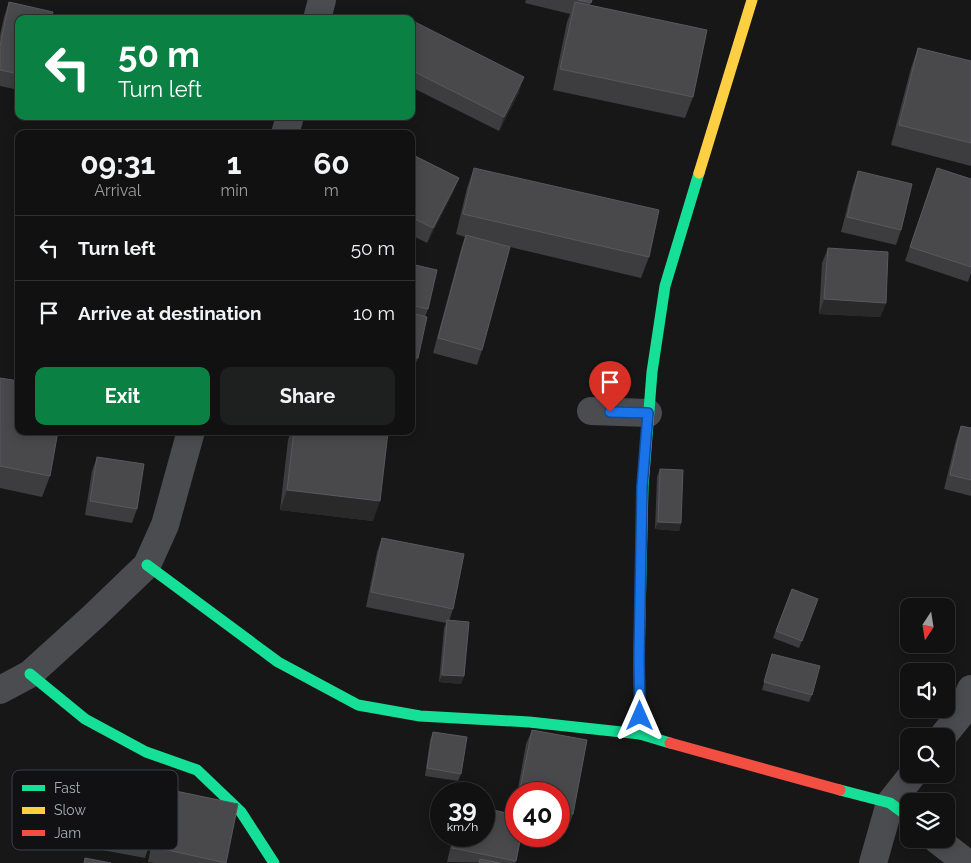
<!DOCTYPE html>
<style>
body{margin:0;font-family:Raleway,sans-serif;background:#1e1f1f;color:#f1f3f6;height:100vh;display:flex;flex-direction:column;font-size:19px;white-space:nowrap}
*{box-sizing:border-box;margin:0}
p{font-size:16px;color:#9c9d9f}
.icon{flex:none;width:28px;height:28px;fill:none;stroke:currentColor;stroke-width:2;stroke-linecap:round;stroke-linejoin:round}
.map{position:relative;flex:1;overflow:hidden}
.drawer{position:absolute;left:15px;top:130px;width:400px;height:305px;display:flex;flex-direction:column;background:#111;border-radius:10px;box-shadow:0 2px 12px #0003,0 0 0 1px #303131}
.drawer>*{flex:none}
.banner{position:absolute;left:15px;top:15px;width:400px;height:105px;border-radius:10px;box-shadow:0 2px 12px #0003,0 0 0 1px #303131;background:#0b8043;color:#fff;overflow:hidden}
.needle{width:32px;rotate:192deg}
.tools{position:absolute;left:900px;top:598px;display:grid;gap:10px}
.tools a{display:grid;place-items:center;width:55px;height:55px;border-radius:10px;background:#111;box-shadow:0 2px 12px #0003,0 0 0 1px #303131;font-size:25px}
.speed{position:absolute;left:430px;top:782px;display:flex;gap:10px;font-size:25px;font-weight:700;text-align:center}
.speed>*{display:grid;place-content:center;width:65px;height:65px;border-radius:50%;background:#111;box-shadow:0 2px 12px #0003,0 0 0 1px #303131;line-height:1}
.speed small{font-size:12px;font-weight:400}
.speed .limit{border:8px solid #d22;background:#fff;color:#111}
.pin{position:absolute;display:grid;place-items:center;width:42px;height:42px;color:#fff;margin:-51px -21px;border-radius:50% 50% 50% 0;rotate:-45deg;box-shadow:0 0 5px #0007}
.pin .icon{rotate:45deg}
.me{position:absolute;width:55px;margin:-28px;rotate:0deg;stroke-linejoin:round;filter:drop-shadow(0 0 4px #0008)}
.turn{display:flex;align-items:center;gap:18px;height:105px;padding:0 20px;font-size:22px}
.turn .icon{width:65px;height:65px;stroke-width:2.5}
.turn b{display:block;font-size:35px;line-height:42px}
.eta{display:flex;justify-content:space-evenly;align-items:center;height:85px;text-align:center}
.eta b{font-size:30px;font-weight:700;line-height:35px}
.action{display:flex;gap:10px;margin-top:auto;padding:10px 20px}
.action a{flex:1;height:58px;border-radius:10px;background:#0b8043;color:#fff;font-size:20px;font-weight:700;line-height:58px;text-align:center}
.action a+a{background:#1e1f1f;color:#f1f3f6}
ul{padding:0;list-style:none}
li{display:flex;align-items:center;gap:15px;height:65px;padding:0 20px;border-top:1px solid #303131}
li div{flex:1}
li b{display:block;font-size:19px}
li em{font-style:normal}
.map>svg:first-child{display:block}
.lines{fill:none;stroke-linecap:round;stroke-linejoin:round}
.street{stroke:#4b4c50;stroke-width:28}
.fast{stroke:#16e098;stroke-width:11}
.slow{stroke:#ffcf43;stroke-width:11}
.jam{stroke:#f24e42;stroke-width:11}
.wall{fill:#3d3d3f}
.shaded-wall{fill:#29292a}
.building{fill:#49494c;stroke:#58595d}
.route-casing{stroke:#114b97;stroke-width:12}
.route{stroke:#1a73e8;stroke-width:9}
.key{fill:#111113;stroke:#3e4045;stroke-width:1}
.key-label{font-size:14px;fill:#a8adb8}
</style>
<div class="map">
<svg width="971" height="863" viewBox="0 0 971 863">
<rect width="100%" height="100%" fill="#171717"/>
<g class="lines">
<g class="street">
<polyline points="317,19 322,0"/>
<polyline points="285,134 290,116"/>
<polyline points="591,411 648,413"/>
<polyline points="0,690 30,674 94,616 147,565 165,525 191,431"/>
<polyline points="943,736 960,715 971,689"/>
<polyline points="936,839 967,863"/>
<polyline points="873,863 890,803 913,774"/>
</g>
<g class="fast">
<polyline points="147,565 278,662 358,705 420,716 529,722 640,734 670,743"/>
<polyline points="30,674 85,719 146,752 197,770 241,812 274,863"/>
<polyline points="640,734 639,659 643,487 652,372 665,286 699,173"/>
<polyline points="840,790 890,803 909,817"/>
</g>
<polyline class="slow" points="699,173 752,0"/>
<polyline class="jam" points="670,743 840,790"/>
</g>
<g class="wall">
<polygon points="526,0 592,0 590,5 693,97 685,118 553,90 567,22 570,14 525,3"/>
<polygon points="9,2 19,19 19,90 0,86 0,35 4,17"/>
<polygon points="411,20 519,92 499,131 411,87"/>
<polygon points="918,48 971,61 971,166 891,145 911,68"/>
<polygon points="411,154 459,178 453,192 427,243 411,235"/>
<polygon points="474,168 649,257 641,278 510,247 482,350 477,365 433,353 461,249 465,237 456,234 467,188"/>
<polygon points="858,171 901,230 896,245 841,232 853,185"/>
<polygon points="971,179 971,273 968,282 905,261 932,182"/>
<polygon points="828,248 886,303 880,317 819,314 822,263"/>
<polygon points="411,264 428,309 425,317 418,358 412,372 411,372"/>
<polygon points="0,378 50,476 42,497 0,488"/>
<polygon points="961,426 971,428 971,496 944,489 956,440"/>
<polygon points="291,431 375,431 373,521 280,510 288,440"/>
<polygon points="97,457 137,509 132,523 85,515 92,471"/>
<polygon points="660,469 681,523 679,531 655,529 657,477"/>
<polygon points="382,538 453,609 449,621 464,676 461,684 439,682 444,628 446,623 366,607 377,552"/>
<polygon points="792,589 818,599 799,648 773,638"/>
<polygon points="772,654 812,695 809,702 762,690"/>
<polygon points="532,730 573,814 568,828 559,827 559,794 517,794 526,744"/>
<polygon points="433,732 461,774 458,781 425,776 430,740"/>
<polygon points="118,777 150,843 145,858 102,850 113,792"/>
<polygon points="166,789 238,804 225,863 154,863 148,862 160,804"/>
<polygon points="516,796 516,814 513,814"/>
<polygon points="453,836 484,836 516,861 515,863 447,862"/>
</g>
<g class="shaded-wall">
<polygon points="524,77 519,92 499,131 504,117"/>
<polygon points="459,178 453,192 427,243 433,228"/>
<polygon points="824,299 886,303 880,317 819,314"/>
<polygon points="287,490 380,501 373,521 280,510"/>
<polygon points="658,522 681,523 679,531 655,529"/>
<polygon points="442,675 464,676 461,684 439,682"/>
</g>
<g class="building">
<polygon points="578,0 592,0 591,3"/>
<polygon points="9,2 53,12 51,19 19,19 19,74 0,70 0,46"/>
<polygon points="575,2 707,30 693,97 560,69"/>
<polygon points="411,20 524,77 504,117 411,70"/>
<polygon points="918,48 971,61 971,143 899,125"/>
<polygon points="411,154 459,178 433,228 411,217"/>
<polygon points="474,168 659,210 649,257 463,214"/>
<polygon points="937,168 971,179 971,267 910,247"/>
<polygon points="858,171 912,184 901,230 847,217"/>
<polygon points="466,235 510,247 482,350 438,338"/>
<polygon points="828,248 888,252 886,303 824,299"/>
<polygon points="411,264 437,270 428,309 411,305"/>
<polygon points="411,313 427,317 418,358 411,356"/>
<polygon points="0,378 19,381 19,431 58,431 50,476 0,466"/>
<polygon points="961,426 971,428 971,480 950,475"/>
<polygon points="294,431 375,431 388,432 380,501 287,490"/>
<polygon points="97,457 144,464 137,509 90,501"/>
<polygon points="660,469 683,470 681,523 658,522"/>
<polygon points="382,538 464,554 453,609 371,592"/>
<polygon points="792,589 818,599 802,641 776,631"/>
<polygon points="447,620 469,622 464,676 442,675"/>
<polygon points="772,654 820,666 812,695 764,682"/>
<polygon points="532,730 587,740 573,814 559,811 559,794 519,794"/>
<polygon points="433,732 467,737 461,774 427,768"/>
<polygon points="166,789 238,804 226,863 154,847"/>
<polygon points="484,808 516,815 516,836 521,836 516,861 452,848 455,836 484,836"/>
<polygon points="85,858 111,863 84,863"/>
<polygon points="480,859 500,863 479,863"/>
</g>
<g class="lines">
<defs>
<polyline id="route" points="610,412 648,413 642,487 639,659 640,716"/>
</defs>
<use href="#route" class="route-casing"/>
<use href="#route" class="route"/>
</g>
<rect x="12" y="770" width="166" height="80" rx="8" class="key"/>
<rect x="22" y="785" width="23" height="6" fill="#16e098"/>
<rect x="22" y="807" width="23" height="7" fill="#ffcf43"/>
<rect x="22" y="830" width="23" height="6" fill="#f24e42"/>
<g class="key-label">
<text x="54" y="793">Fast</text>
<text x="54" y="815">Slow</text>
<text x="54" y="838">Jam</text>
</g>
</svg>
<div class="tools">
<a><svg class="needle" viewBox="-14 -14 28 28"><path d="M0-13l5 13h-10z" fill="#e53935"/><path d="M0 13l5-13h-10z" fill="#9c9d9f"/></svg></a>
<a><svg class="icon" aria-label="sound" viewBox="0 0 24 24"><path d="M4 9h4l5-4v14l-5-4H4zM17 9q2 3 0 6"/></svg></a>
<a><svg class="icon" aria-label="search" viewBox="0 0 24 24"><circle cx="10" cy="10" r="6"/><path d="M15 15l6 6"/></svg></a>
<a><svg class="icon" aria-label="layers" viewBox="0 0 24 24"><path d="M12 4l9 5-9 5-9-5zM3 14l9 5 9-5"/></svg></a>
</div>
<div class="speed"><div>39<small>km/h</small></div><div class="limit">40</div></div>
<div class="pin" style="left:610px;top:412px;background:#d93025"><svg class="icon" aria-label="arrive" viewBox="0 0 24 24"><path d="M6 21V4h12l-3 4 3 4H6"/></svg></div>
<svg class="me" style="left:640px;top:716px" viewBox="-20 -20 40 40"><path d="M0-17L14 15 0 8-14 15z" fill="#1a73e8" stroke="#fff" stroke-width="4"/></svg>
<div class="banner">
<div class="turn"><svg class="icon" aria-label="left" viewBox="0 0 24 24"><path d="M17 20v-9H6M10 6l-5 5 5 5"/></svg><div><b>50 m</b>Turn left</div></div>
</div>
<section class="drawer">
<div class="eta">
<div><b>09:31</b><p>Arrival</p></div>
<div><b>1</b><p>min</p></div>
<div><b>60</b><p>m</p></div>
</div>
<ul>
<li><svg class="icon" aria-label="left" viewBox="0 0 24 24"><path d="M17 20v-9H6M10 6l-5 5 5 5"/></svg><div><b>Turn left</b></div><em>50 m</em></li>
<li><svg class="icon" aria-label="arrive" viewBox="0 0 24 24"><path d="M6 21V4h12l-3 4 3 4H6"/></svg><div><b>Arrive at destination</b></div><em>10 m</em></li>
</ul>
<div class="action"><a>Exit</a><a>Share</a></div>
</section>
</div>
